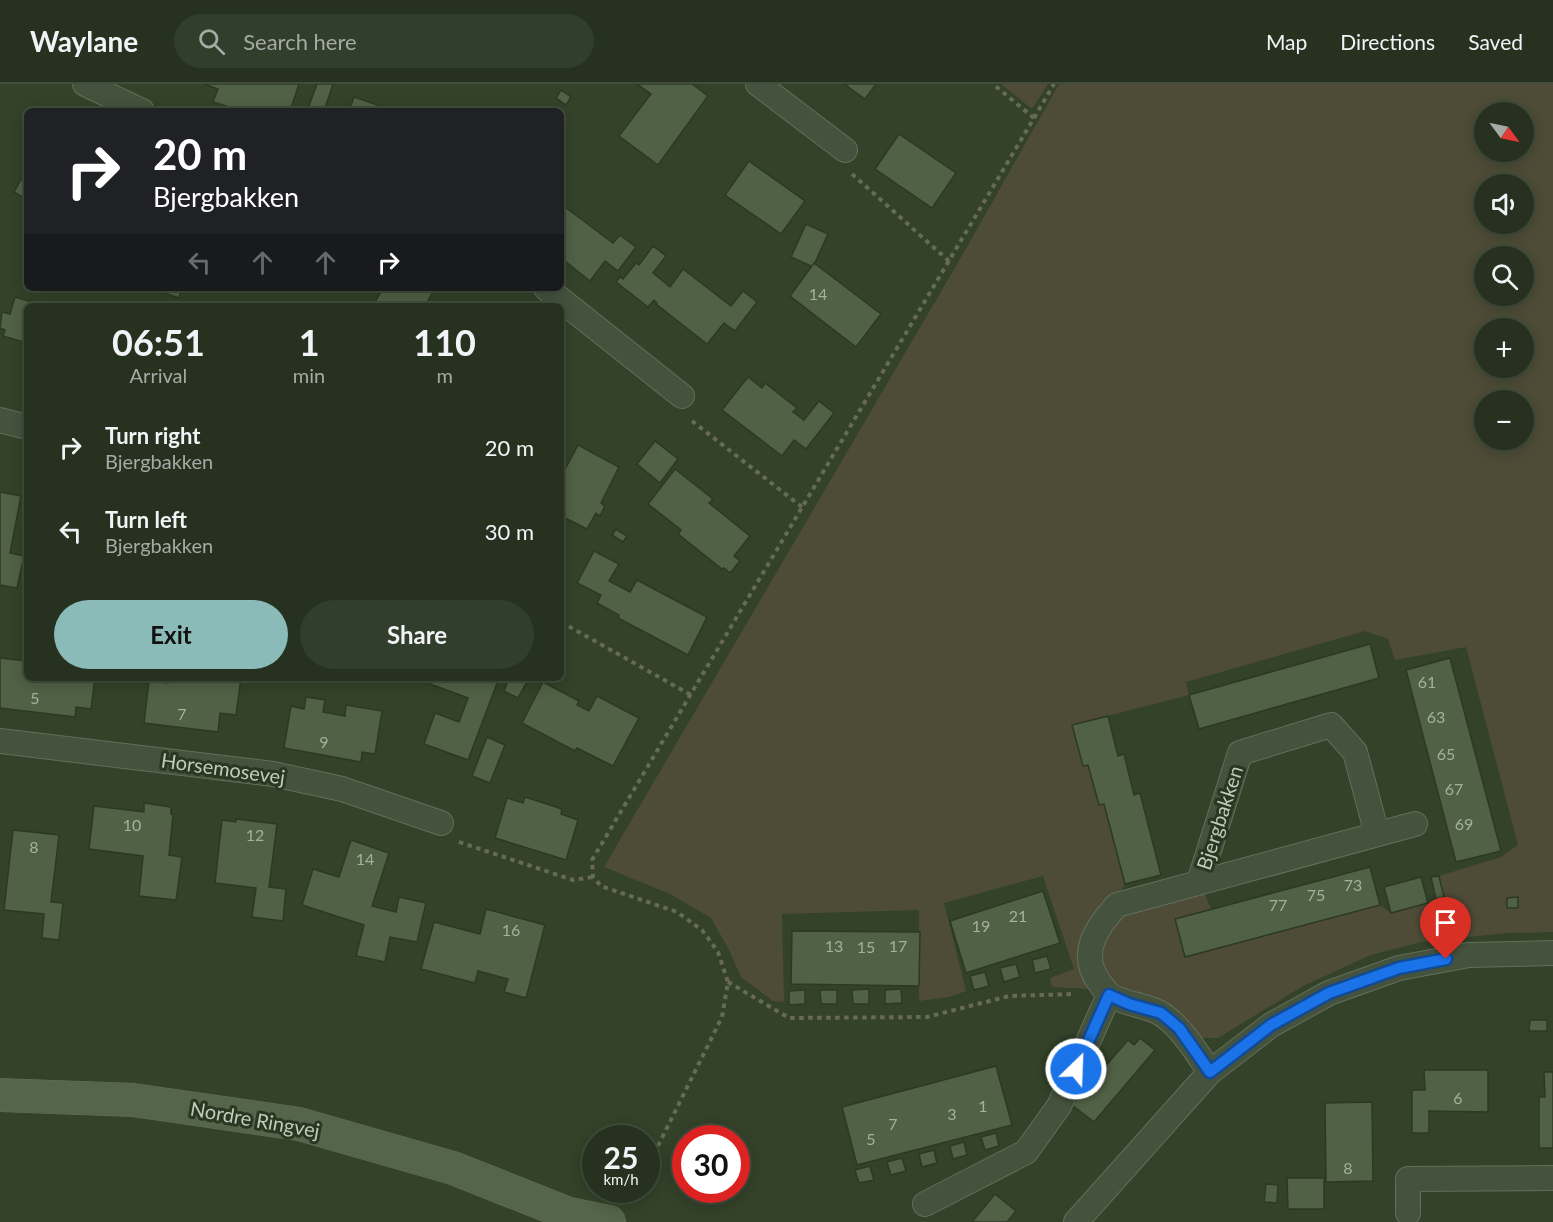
<!DOCTYPE html>
<meta charset="utf-8">
<style>
body{margin:0;font-family:Lato,sans-serif;background:#323e2c;color:#f1f3f6;height:100vh;display:flex;flex-direction:column;font-size:22px;white-space:nowrap}
*{box-sizing:border-box;margin:0}
p{font-size:20px;color:#a4aaa4}
.icon{flex:none;width:33px;height:33px;fill:none;stroke:currentColor;stroke-width:2;stroke-linecap:round;stroke-linejoin:round}
.map{position:relative;flex:1;overflow:hidden}
.side{position:absolute;left:24px;top:219px;width:540px;height:378px;display:flex;flex-direction:column;background:#26321f;border-radius:9px;box-shadow:0 3px 15px #0003,0 0 0 2px #424d3d}
.side>*{flex:none}
.top-card{position:absolute;left:24px;top:24px;width:540px;height:183px;border-radius:9px;box-shadow:0 3px 15px #0003,0 0 0 2px #424d3d;background:#202124;color:#fff;overflow:hidden}
.needle{width:39px;rotate:123deg}
.buttons{position:absolute;left:1474px;top:18px;display:grid;gap:12px}
.buttons a{display:grid;place-items:center;width:60px;height:60px;border-radius:50%;background:#26321f;box-shadow:0 3px 15px #0003,0 0 0 2px #424d3d;font-size:30px}
.speed{position:absolute;left:582px;top:1041px;display:flex;gap:12px;font-size:30px;font-weight:700;text-align:center}
.speed>*{display:grid;place-content:center;width:78px;height:78px;border-radius:50%;background:#26321f;box-shadow:0 3px 15px #0003,0 0 0 2px #424d3d;line-height:1}
.speed small{font-size:15px;font-weight:400}
.speed .limit{border:9px solid #d22;background:#fff;color:#111}
.pin{position:absolute;display:grid;place-items:center;width:51px;height:51px;color:#fff;margin:-62px -26px;border-radius:50% 50% 50% 0;rotate:-45deg;box-shadow:0 0 6px #0007}
.pin .icon{rotate:45deg}
.me{position:absolute;width:66px;margin:-33px;rotate:24deg;stroke-linejoin:round;filter:drop-shadow(0 0 4px #0008)}
.turn{display:flex;align-items:center;gap:21px;height:126px;padding:0 30px;font-size:27px}
.turn .icon{width:78px;height:78px;stroke-width:2.5}
.turn b{display:block;font-size:42px;line-height:51px}
.lanes{display:flex;align-items:center;height:57px;padding:0 30px;background:#0003;justify-content:center;gap:30px;direction:ltr}
.lanes .off{opacity:.35}
.eta{display:flex;justify-content:space-evenly;align-items:center;height:102px;text-align:center}
.eta b{font-size:36px;font-weight:700;line-height:42px}
.primary-button{display:flex;gap:12px;margin-top:auto;padding:12px 30px}
.primary-button a{flex:1;height:69px;border-radius:36px;background:#8bbbb9;color:#111;font-size:24px;font-weight:700;line-height:69px;text-align:center}
.primary-button a+a{background:#323e2c;color:#f1f3f6}
ul{padding:0;list-style:none}
li{display:flex;align-items:center;gap:18px;height:84px;padding:0 30px}
li div{flex:1}
li b{display:block;font-size:22px}
li em{font-style:normal}
header{display:flex;align-items:center;gap:36px;box-sizing:border-box;height:84px;padding:0 30px;background:#26321f;border-bottom:2px solid #424d3d}
header strong{font-size:28px}
nav{display:flex;gap:33px;margin-inline-start:auto;font-size:21px}
.search{width:420px;height:54px;background:#323e2c;display:flex;align-items:center;gap:15px;box-sizing:border-box;padding:0 21px;border-radius:33px;color:#a4aaa4;font-size:22px}
.map>svg:first-child{display:block}
.green{fill:#4e4c37;fill-rule:evenodd}
.building{fill:#506145;stroke:#2c3924;stroke-width:1.5}
.lines{fill:none;stroke-linecap:round;stroke-linejoin:round}
.street-casing{stroke:#636f5b;stroke-width:26}
.secondary-casing{stroke:#636f5b;stroke-width:34}
.path{stroke:#676b55;stroke-width:4;stroke-dasharray:4.5 4.5;stroke-linecap:butt}
.street{stroke:#45523d;stroke-width:24}
.secondary{stroke:#54654b;stroke-width:33}
.route-casing{stroke:#114b97;stroke-width:15}
.route{stroke:#1a73e8;stroke-width:10}
.labels{text-anchor:middle;stroke-width:6;stroke-linejoin:round;paint-order:stroke}
.number-label{font-size:16px;fill:#a4b19d}
.street-label{font-size:20px;fill:#c0ccba;stroke:#2a3722}
</style>
<header>
<strong>Waylane</strong>
<div class="search"><svg class="icon" aria-label="search" viewBox="0 0 24 24"><circle cx="10" cy="10" r="6"/><path d="M15 15l6 6"/></svg>Search here</div>
<nav><a>Map</a><a>Directions</a><a>Saved</a></nav>
</header>
<div class="map">
<svg width="1553" height="1138" viewBox="0 0 1553 1138">
<rect width="100%" height="100%" fill="#334229"/>
<g class="green">
<polygon points="1001,0 1048,0 1032,25"/>
<path d="M 1059,0 L 1553,0 L 1553,848 L 1507,849 L 1421,858 L 1371,871 L 1303,902 L 1218,954 L 1199,954 L 1118,905 L 1107,892 L 1101,870 L 1109,845 L 1127,827 L 1204,808 L 1211,825 L 1175,835 L 1380,821 L 1391,829 L 1444,814 L 1439,792 L 1501,773 L 1518,761 L 1466,563 L 1395,576 L 1388,555 L 1365,547 L 1186,598 L 1189,611 L 1072,641 L 1083,682 L 1088,681 L 1099,721 L 1104,720 L 1125,800 C 1119,811 1106,817 1097,826 C 1073,852 1083,875 1091,905 L 1052,903 L 1050,894 L 1074,885 L 1043,792 L 944,819 L 966,907 L 949,913 L 919,917 L 919,826 L 782,830 L 784,918 L 773,917 L 741,893 L 728,864 L 711,834 L 670,810 L 604,783 L 963,170 ZM 1485,28 L 1524,28 L 1524,68 L 1485,68 ZM 1485,100 L 1524,100 L 1524,140 L 1485,140 ZM 1485,172 L 1524,172 L 1524,212 L 1485,212 ZM 1485,244 L 1524,244 L 1524,284 L 1485,284 ZM 1485,316 L 1524,316 L 1524,356 L 1485,356 Z"/>
</g>
<g class="building">
<polygon points="204,0 299,0 290,27 242,27 213,18 218,5"/>
<polygon points="317,0 333,0 324,27 307,27"/>
<polygon points="637,0 692,0 708,12 658,81 619,52 651,10"/>
<polygon points="844,0 876,0 865,15"/>
<polygon points="561,6 571,13 566,21 556,14"/>
<polygon points="354,13 395,27 349,27"/>
<polygon points="899,50 956,89 932,124 875,85"/>
<polygon points="749,77 805,117 781,150 725,111"/>
<polygon points="27,85 27,116 14,108"/>
<polygon points="561,120 613,159 620,151 636,163 618,187 605,177 590,197 561,174"/>
<polygon points="806,140 828,150 813,183 791,173"/>
<polygon points="653,162 666,172 653,189 670,203 683,185 731,222 743,207 757,218 735,247 724,239 707,260 656,220 657,219 654,216 648,223 616,198 620,193 623,195 636,179 639,181"/>
<polygon points="814,179 881,230 856,263 790,212"/>
<polygon points="150,204 182,204 179,214"/>
<polygon points="383,204 435,204 425,222 373,222"/>
<polygon points="15,213 46,222 27,222 27,259 3,252 5,246 0,244 2,228 10,230"/>
<polygon points="748,293 762,304 765,299 797,324 793,328 804,336 819,317 834,329 806,365 794,356 782,372 722,326"/>
<polygon points="655,357 678,375 660,399 637,380"/>
<polygon points="578,361 619,383 601,419 605,422 600,432 596,429 587,445 561,432 561,393"/>
<polygon points="675,385 713,415 709,419 750,452 734,472 740,477 730,489 724,484 722,485 678,450 681,446 648,420"/>
<polygon points="0,408 21,412 10,469 24,472 17,504 0,501"/>
<polygon points="616,445 627,452 623,458 612,451"/>
<polygon points="594,467 619,480 609,497 630,508 637,496 707,533 688,571 618,534 619,531 597,519 601,511 577,499"/>
<polygon points="1370,560 1379,594 1199,645 1189,611"/>
<polygon points="0,574 27,577 27,594 95,594 91,625 76,623 75,633 0,624"/>
<polygon points="1450,574 1501,767 1456,778 1406,586"/>
<polygon points="169,594 203,598 203,594 241,594 236,631 220,629 218,648 144,639 149,597 168,599"/>
<polygon points="414,594 499,594 468,676 424,660 435,629 459,638 468,614"/>
<polygon points="509,594 529,594 518,614 504,607"/>
<polygon points="543,598 579,617 577,621 589,627 597,612 639,634 613,682 577,664 575,667 522,639"/>
<polygon points="306,613 325,616 323,628 345,632 346,621 382,627 375,670 362,668 361,678 284,664 291,622 304,625"/>
<polygon points="1108,632 1118,672 1124,670 1134,711 1140,709 1161,791 1125,800 1104,720 1099,721 1088,681 1083,682 1072,641"/>
<polygon points="487,653 505,661 490,699 472,692"/>
<polygon points="525,713 562,725 561,730 578,736 566,776 495,754 507,714 523,719"/>
<polygon points="144,719 171,723 171,730 173,731 169,771 182,773 176,816 139,812 143,772 89,765 94,722 144,728"/>
<polygon points="236,735 277,740 269,803 286,805 283,837 252,833 256,804 215,799 222,736 236,738"/>
<polygon points="13,746 59,751 51,818 63,819 59,856 42,854 44,830 4,826"/>
<polygon points="351,756 389,769 372,822 396,828 399,813 426,819 417,858 390,853 385,878 356,872 364,841 302,821 313,785 339,793"/>
<polygon points="1370,783 1380,821 1185,873 1175,835"/>
<polygon points="1439,792 1444,813 1436,815 1431,793"/>
<polygon points="1421,793 1428,819 1391,829 1384,803"/>
<polygon points="1043,807 1060,859 966,889 950,837"/>
<polygon points="1518,813 1518,824 1507,824 1507,814"/>
<polygon points="486,825 545,841 526,914 504,908 508,895 478,887 475,899 421,885 434,838 480,850"/>
<polygon points="792,847 920,848 919,902 791,900"/>
<polygon points="1047,872 1051,885 1035,889 1032,876"/>
<polygon points="1016,880 1020,893 1004,898 1000,884"/>
<polygon points="985,888 989,902 974,906 970,892"/>
<polygon points="869,905 869,920 853,920 852,906"/>
<polygon points="901,905 902,919 885,920 885,906"/>
<polygon points="805,906 805,920 789,921 789,907"/>
<polygon points="820,906 837,906 837,920 821,920"/>
<polygon points="1530,936 1547,936 1547,947 1529,947"/>
<polygon points="1140,954 1155,966 1094,1038 1072,1021 1128,956 1134,961"/>
<polygon points="996,982 1012,1041 857,1081 842,1023"/>
<polygon points="1424,986 1488,986 1488,1028 1429,1027 1429,1049 1412,1049 1412,1006 1425,1006"/>
<polygon points="1544,988 1553,988 1553,1064 1539,1064 1539,1013 1545,1013"/>
<polygon points="1372,1018 1373,1097 1326,1098 1325,1019"/>
<polygon points="996,1049 999,1062 985,1066 981,1053"/>
<polygon points="964,1058 967,1071 953,1075 950,1062"/>
<polygon points="934,1066 937,1079 922,1083 919,1070"/>
<polygon points="902,1074 906,1087 891,1091 887,1078"/>
<polygon points="870,1082 874,1096 859,1099 855,1086"/>
<polygon points="1287,1094 1324,1094 1324,1125 1288,1125"/>
<polygon points="1266,1100 1278,1101 1277,1119 1264,1118"/>
<polygon points="995,1110 1016,1127 1007,1138 972,1138"/>
</g>
<g class="lines">
<defs>
<g id="street">
<polyline points="85,0 142,27"/>
<polyline points="758,0 845,66"/>
<polyline points="546,204 682,312"/>
<polyline points="0,336 27,343"/>
<polyline points="0,657 273,690 342,705 441,739"/>
<polyline points="1199,798 1240,669 1331,641 1355,668 1377,750"/>
<path d="M 1210,988 C 1196,968 1183,945 1163,931 C 1149,921 1127,921 1111,912 C 1106,909 1103,903 1099,898 C 1078,869 1097,843 1117,821 L 1415,740"/>
<polyline points="925,1120 1026,1068 1059,1022 1109,911"/>
<polyline points="1408,1129 1408,1095 1553,1094"/>
<polyline points="1076,1138 1210,988 1271,941 1329,909 1399,884 1469,871 1553,869"/>
</g>
<polyline id="secondary" points="0,1011 133,1016 299,1040 453,1084 569,1130 609,1138"/>
</defs>
<use href="#street" class="street-casing"/>
<use href="#secondary" class="secondary-casing"/>
<g class="path">
<polyline points="1034,34 1054,0"/>
<polyline points="852,90 950,178"/>
<polyline points="692,337 802,423"/>
<polyline points="561,538 691,611"/>
<polyline points="459,758 573,796 593,793"/>
<polyline points="728,898 789,934 927,933 1009,912 1075,910"/>
<polyline points="646,1086 722,933 728,898 718,868 702,846 677,828 601,802 593,793 592,776 1034,34 993,0"/>
</g>
<use href="#street" class="street"/>
<use href="#secondary" class="secondary"/>
</g>
<g class="lines">
<defs>
<polyline id="route" points="1076,985 1109,911 1129,920 1161,929 1179,944 1210,988 1271,941 1329,909 1399,884 1446,875"/>
</defs>
<use href="#route" class="route-casing"/>
<use href="#route" class="route"/>
</g>
<g class="labels">
<g class="number-label">
<text x="818" y="216">14</text>
<text x="1427" y="604">61</text>
<text x="35" y="620">5</text>
<text x="182" y="636">7</text>
<text x="1436" y="639">63</text>
<text x="324" y="664">9</text>
<text x="1446" y="676">65</text>
<text x="1454" y="711">67</text>
<text x="1464" y="746">69</text>
<text x="132" y="747">10</text>
<text x="255" y="757">12</text>
<text x="34" y="769">8</text>
<text x="365" y="781">14</text>
<text x="1353" y="807">73</text>
<text x="1316" y="817">75</text>
<text x="1278" y="827">77</text>
<text x="1018" y="838">21</text>
<text x="981" y="848">19</text>
<text x="511" y="852">16</text>
<text x="834" y="868">13</text>
<text x="898" y="868">17</text>
<text x="866" y="869">15</text>
<text x="1458" y="1020">6</text>
<text x="983" y="1028">1</text>
<text x="952" y="1036">3</text>
<text x="893" y="1046">7</text>
<text x="871" y="1061">5</text>
<text x="1348" y="1090">8</text>
</g>
<g class="street-label">
<text transform="translate(223 685) rotate(8)" y="7">Horsemosevej</text>
<text transform="translate(1220 734) rotate(-72)" y="7">Bjergbakken</text>
<text transform="translate(255 1036) rotate(10)" y="7">Nordre Ringvej</text>
</g>
</g>
</svg>
<div class="buttons">
<a><svg class="needle" viewBox="-14 -14 28 28"><path d="M0-13l5 13h-10z" fill="#e53935"/><path d="M0 13l5-13h-10z" fill="#a4aaa4"/></svg></a>
<a><svg class="icon" aria-label="sound" viewBox="0 0 24 24"><path d="M4 9h4l5-4v14l-5-4H4zM17 9q2 3 0 6"/></svg></a>
<a><svg class="icon" aria-label="search" viewBox="0 0 24 24"><circle cx="10" cy="10" r="6"/><path d="M15 15l6 6"/></svg></a>
<a>+</a>
<a>−</a>
</div>
<div class="speed"><div>25<small>km/h</small></div><div class="limit">30</div></div>
<div class="pin" style="left:1446px;top:875px;background:#d93025"><svg class="icon" aria-label="arrive" viewBox="0 0 24 24"><path d="M6 21V4h12l-3 4 3 4H6"/></svg></div>
<svg class="me" style="left:1076px;top:985px" viewBox="-20 -20 40 40"><circle r="17" fill="#1a73e8" stroke="#fff" stroke-width="3"/><path d="M0-11L8 9 0 5-8 9z" fill="#fff"/></svg>
<div class="top-card">
<div class="turn"><svg class="icon" aria-label="right" viewBox="0 0 24 24"><path d="M7 20v-9h11M14 6l5 5-5 5"/></svg><div><b>20 m</b>Bjergbakken</div></div>
<div class="lanes"><svg class="icon off" aria-label="left" viewBox="0 0 24 24"><path d="M17 20v-9H6M10 6l-5 5 5 5"/></svg><svg class="icon off" aria-label="ahead" viewBox="0 0 24 24"><path d="M12 20V5M6 11l6-6 6 6"/></svg><svg class="icon off" aria-label="ahead" viewBox="0 0 24 24"><path d="M12 20V5M6 11l6-6 6 6"/></svg><svg class="icon" aria-label="right" viewBox="0 0 24 24"><path d="M7 20v-9h11M14 6l5 5-5 5"/></svg></div>
</div>
<section class="side">
<div class="eta">
<div><b>06:51</b><p>Arrival</p></div>
<div><b>1</b><p>min</p></div>
<div><b>110</b><p>m</p></div>
</div>
<ul>
<li><svg class="icon" aria-label="right" viewBox="0 0 24 24"><path d="M7 20v-9h11M14 6l5 5-5 5"/></svg><div><b>Turn right</b><p>Bjergbakken</p></div><em>20 m</em></li>
<li><svg class="icon" aria-label="left" viewBox="0 0 24 24"><path d="M17 20v-9H6M10 6l-5 5 5 5"/></svg><div><b>Turn left</b><p>Bjergbakken</p></div><em>30 m</em></li>
</ul>
<div class="primary-button"><a>Exit</a><a>Share</a></div>
</section>
</div>
